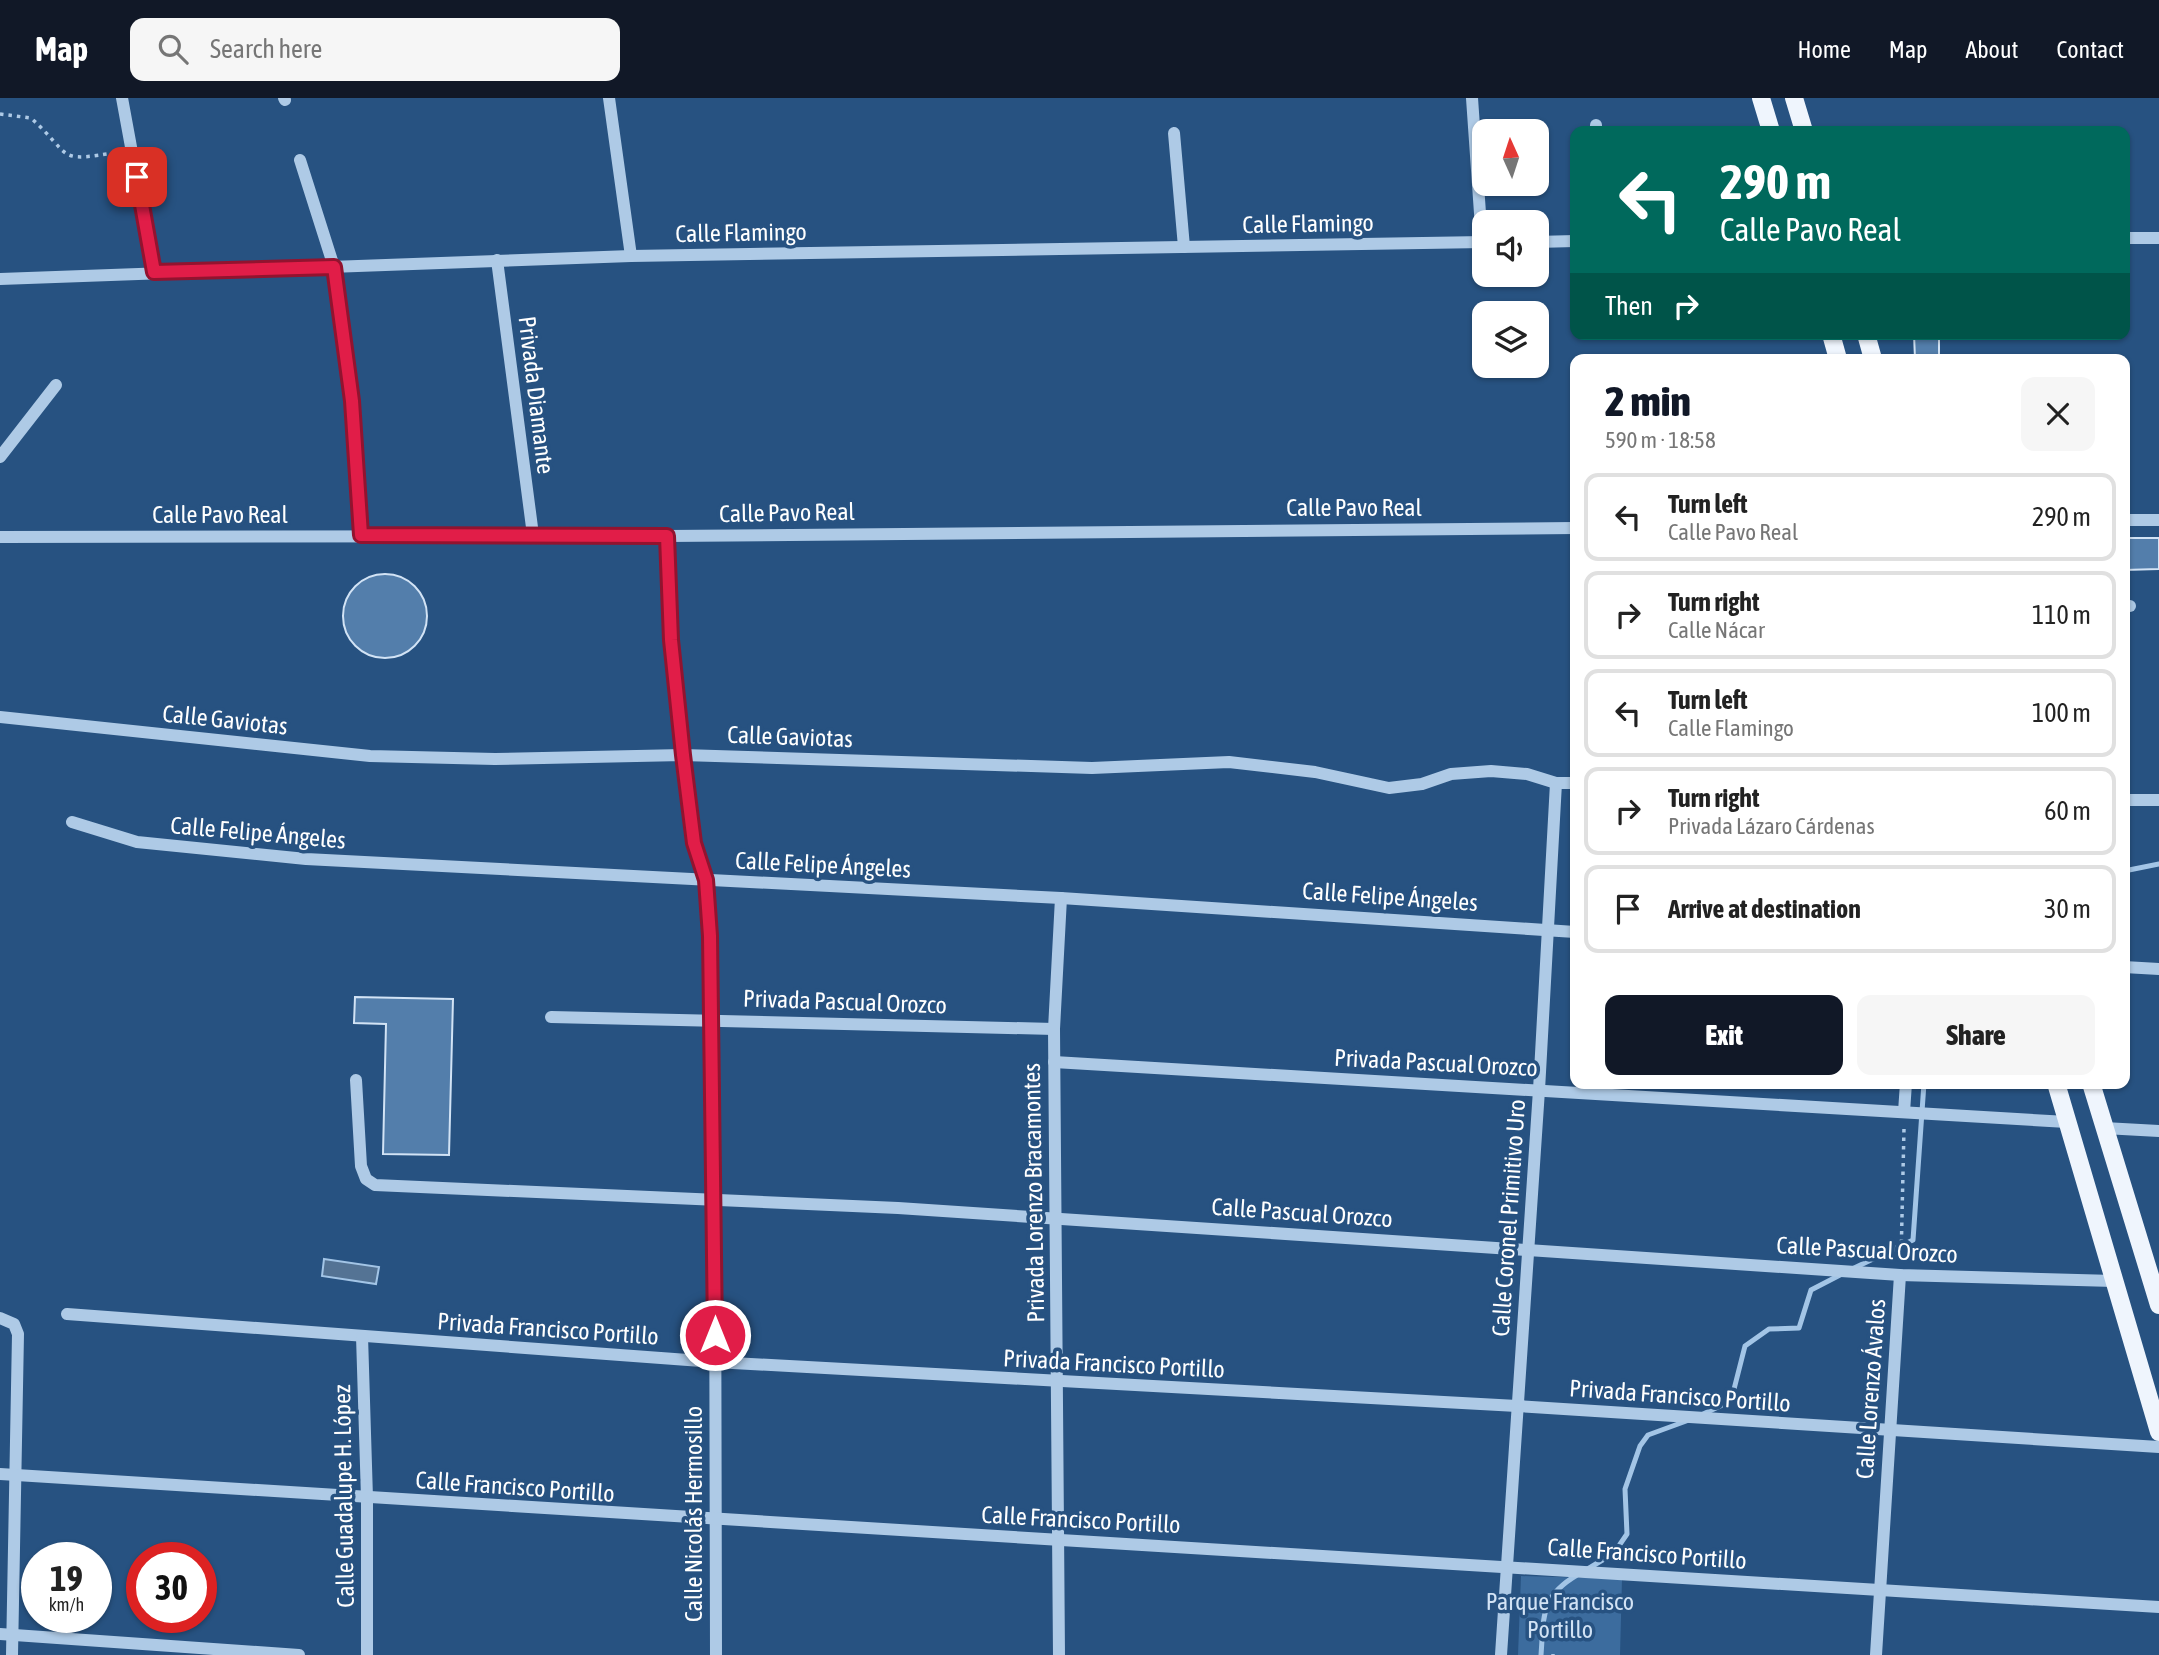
<!DOCTYPE html>
<meta charset="utf-8">
<style>
body{margin:0;font-family:"Asap Condensed",sans-serif;background:#f6f6f6;color:#222;height:100vh;display:flex;flex-direction:column;font-size:26px;white-space:nowrap}
*{box-sizing:border-box;margin:0}
p{font-size:23px;color:#767676}
.icon{flex:none;width:38px;height:38px;fill:none;stroke:currentColor;stroke-width:2;stroke-linecap:round;stroke-linejoin:round}
.map{position:relative;flex:1;overflow:hidden}
.drawer{position:absolute;left:1570px;top:256px;width:560px;height:735px;display:flex;flex-direction:column;background:#fff;border-radius:14px;box-shadow:0 2px 5px #0004}
.drawer>*{flex:none}
.top-card{position:absolute;left:1570px;top:28px;width:560px;height:214px;border-radius:14px;box-shadow:0 2px 5px #0004;background:#00695c;color:#fff;overflow:hidden}
.needle{width:46px;rotate:357deg}
.tools{position:absolute;left:1472px;top:21px;display:grid;gap:14px}
.tools a{display:grid;place-items:center;width:77px;height:77px;border-radius:14px;background:#fff;box-shadow:0 2px 5px #0004;font-size:35px}
.speed{position:absolute;left:21px;top:1444px;display:flex;gap:14px;font-size:35px;font-weight:700;text-align:center}
.speed>*{display:grid;place-content:center;width:91px;height:91px;border-radius:50%;background:#fff;box-shadow:0 2px 5px #0004;line-height:1}
.speed small{font-size:18px;font-weight:400}
.speed .limit{border:10px solid #d22;background:#fff;color:#111}
.pin{position:absolute;display:grid;place-items:center;width:60px;height:60px;color:#fff;margin:-30px;border-radius:14px;box-shadow:0 4px 10px #0006}
.me{position:absolute;width:77px;margin:-38px;rotate:0deg;stroke-linejoin:round;filter:drop-shadow(0 0 5px #0008)}
.turn{display:flex;align-items:center;gap:24px;height:147px;padding:0 35px;font-size:32px}
.turn .icon{width:91px;height:91px;stroke-width:2.5}
.turn b{display:block;font-size:49px;line-height:60px}
.then{display:flex;align-items:center;height:66px;padding:0 35px;background:#0003;gap:14px;font-size:26px}
.round{display:grid;place-items:center;flex:none;width:74px;height:74px;border-radius:14px;background:#f6f6f6}
.head{display:flex;align-items:center;justify-content:space-between;height:119px;padding:0 35px}
h1{font-size:42px;font-weight:800;line-height:52px;color:#111827}
.action{display:flex;gap:14px;margin-top:auto;padding:14px 35px}
.action a{flex:1;height:80px;border-radius:14px;background:#111827;color:#fff;font-size:28px;font-weight:800;line-height:80px;text-align:center}
.action a+a{background:#f6f6f6;color:#222}
ul{padding:0;list-style:none}
li{display:flex;align-items:center;gap:21px;height:88px;margin:0 14px 10px;padding:0 21px;border:4px solid #e0e0e0;border-radius:14px}
li div{flex:1}
li b{display:block;font-size:26px}
li em{font-style:normal}
header{display:flex;align-items:center;gap:42px;box-sizing:border-box;height:98px;padding:0 35px;background:#111827;color:#fff}
header strong{font-size:33px}
nav{display:flex;gap:38px;margin-inline-start:auto;font-size:24px}
.search{width:490px;height:63px;background:#f6f6f6;display:flex;align-items:center;gap:18px;box-sizing:border-box;padding:0 24px;border-radius:14px;color:#767676;font-size:26px}
.map>svg:first-child{display:block}
.green{fill:#3c6c9e}
.water{fill:#547394;stroke:#a3c5e6;stroke-width:2}
.lines{fill:none;stroke-linecap:round;stroke-linejoin:round}
.stream{stroke:#a3c5e6;stroke-width:5}
.building{fill:#537eab;stroke:#d2e3f5;stroke-width:2}
.path{stroke:#aecae6;stroke-width:3.5;stroke-dasharray:3.5 5;stroke-linecap:butt}
.minor{stroke:#aecae6;stroke-width:12}
.major{stroke:#eff5fd;stroke-width:18}
.route-casing{stroke:#92132f;stroke-width:18}
.route{stroke:#e11d48;stroke-width:12}
.labels{text-anchor:middle;stroke-width:7;stroke-linejoin:round;paint-order:stroke}
.street-label{font-size:24px;fill:#fff;stroke:#275281}
.park-label{font-size:24px;fill:#d2e3f5;stroke:#275281}
</style>
<header>
<strong>Map</strong>
<div class="search"><svg class="icon" aria-label="search" viewBox="0 0 24 24"><circle cx="10" cy="10" r="6"/><path d="M15 15l6 6"/></svg>Search here</div>
<nav><a>Home</a><a>Map</a><a>About</a><a>Contact</a></nav>
</header>
<div class="map">
<svg width="2159" height="1557" viewBox="0 0 2159 1557">
<rect width="100%" height="100%" fill="#275281"/>
<polygon class="green" points="1521,1478 1622,1481 1620,1557 1518,1557"/>
<polygon class="water" points="324,1161 379,1169 376,1186 322,1178"/>
<g class="lines">
<g class="stream">
<polyline points="2124,773 2159,766"/>
<polyline points="1852,1171 1913,1142 1924,985"/>
<polyline points="1701,1317 1731,1303 1745,1248 1769,1231 1799,1230 1811,1192 1840,1177"/>
<polyline points="1586,1472 1614,1455 1627,1436 1625,1391 1640,1348 1648,1337 1689,1322"/>
<path d="M 1541,1557 C 1544,1518 1540,1499 1577,1477"/>
</g>
</g>
<g class="building">
<polygon points="1914,236 1939,236 1939,261 1915,261"/>
<polygon points="2124,440 2159,440 2159,471 2124,472"/>
<circle cx="385" cy="518" r="42"/>
<polygon points="355,899 453,901 449,1057 383,1056 386,926 354,925"/>
</g>
<g class="lines">
<g class="path">
<path d="M 0,16 L 31,20 C 74,59 54,65 119,54"/>
<polyline points="1901,1162 1904,1030"/>
<polyline points="1553,1557 1553,1556"/>
</g>
<g class="minor">
<polyline points="122,0 154,174"/>
<polyline points="284,0 285,2"/>
<polyline points="609,0 631,158"/>
<polyline points="1472,0 1482,144"/>
<polyline points="1596,27 1596,33"/>
<polyline points="1174,35 1184,149"/>
<polyline points="300,62 334,169 352,303 361,437"/>
<polyline points="2124,140 2159,140"/>
<polyline points="1536,144 1575,143"/>
<polyline points="497,162 533,437"/>
<polyline points="0,181 631,158 1484,144"/>
<polyline points="0,359 56,287"/>
<polyline points="2124,422 2159,422"/>
<polyline points="667,438 671,542 683,657 694,745 706,782 710,838 715,1101 716,1557"/>
<polyline points="0,439 667,438 1575,430"/>
<polyline points="2124,508 2130,508"/>
<polyline points="0,619 370,658 495,661 683,657 1092,670 1229,664 1315,674 1389,690 1422,686 1451,676 1491,673 1527,676 1556,685 1575,685"/>
<polyline points="2124,702 2159,702"/>
<polyline points="72,724 137,744 306,761 1061,800 1575,834"/>
<polyline points="2124,869 2159,871"/>
<polyline points="551,919 1054,931"/>
<polyline points="1054,964 2067,1024"/>
<polyline points="356,982 361,1068 366,1081 375,1087 898,1110 1900,1177 2114,1183"/>
<polyline points="1904,1014 1906,985"/>
<polyline points="2104,1030 2159,1033"/>
<polyline points="67,1216 715,1264 1517,1308 2159,1349"/>
<polyline points="0,1220 14,1226 18,1236 12,1557"/>
<polyline points="362,1238 367,1400 367,1557"/>
<path d="M 0,1376 C 720,1422 1439,1465 2159,1509"/>
<polyline points="0,1536 299,1557"/>
<polyline points="1059,1557 1054,931 1061,800"/>
<polyline points="1501,1557 1539,992 1556,685"/>
<polyline points="1876,1557 1900,1177"/>
</g>
<g class="major">
<polyline points="1761,0 1771,33"/>
<polyline points="1794,0 1804,33"/>
<polyline points="1831,236 1838,261"/>
<polyline points="1866,236 1873,261"/>
<polyline points="2056,985 2159,1334"/>
<polyline points="2091,985 2159,1207"/>
</g>
</g>
<g class="lines">
<defs>
<polyline id="route" points="137,79 154,174 334,169 352,303 361,437 667,438 671,542 683,657 694,745 706,782 710,838 715,1237"/>
</defs>
<use href="#route" class="route-casing"/>
<use href="#route" class="route"/>
</g>
<g class="labels">
<g class="street-label">
<text transform="translate(1308 126) rotate(-1)" y="8">Calle Flamingo</text>
<text transform="translate(741 135) rotate(-1)" y="8">Calle Flamingo</text>
<text transform="translate(536 297) rotate(83)" y="8">Privada Diamante</text>
<text x="1354" y="418">Calle Pavo Real</text>
<text transform="translate(787 415) rotate(-1)" y="8">Calle Pavo Real</text>
<text x="220" y="425">Calle Pavo Real</text>
<text transform="translate(225 622) rotate(6)" y="8">Calle Gaviotas</text>
<text transform="translate(790 639) rotate(2)" y="8">Calle Gaviotas</text>
<text transform="translate(258 735) rotate(5)" y="8">Calle Felipe Ángeles</text>
<text transform="translate(823 767) rotate(3)" y="8">Calle Felipe Ángeles</text>
<text transform="translate(1390 799) rotate(4)" y="8">Calle Felipe Ángeles</text>
<text transform="translate(845 904) rotate(2)" y="8">Privada Pascual Orozco</text>
<text transform="translate(1436 965) rotate(3)" y="8">Privada Pascual Orozco</text>
<text transform="translate(1034 1095) rotate(-91)" y="8">Privada Lorenzo Bracamontes</text>
<text transform="translate(1302 1115) rotate(4)" y="8">Calle Pascual Orozco</text>
<text transform="translate(1509 1120) rotate(-86)" y="8">Calle Coronel Primitivo Uro</text>
<text transform="translate(1867 1152) rotate(3)" y="8">Calle Pascual Orozco</text>
<text transform="translate(548 1231) rotate(4)" y="8">Privada Francisco Portillo</text>
<text transform="translate(1114 1266) rotate(3)" y="8">Privada Francisco Portillo</text>
<text transform="translate(1871 1291) rotate(-86)" y="8">Calle Lorenzo Ávalos</text>
<text transform="translate(1680 1298) rotate(4)" y="8">Privada Francisco Portillo</text>
<text transform="translate(515 1389) rotate(4)" y="8">Calle Francisco Portillo</text>
<text transform="translate(344 1398) rotate(-91)" y="8">Calle Guadalupe H. López</text>
<text transform="translate(694 1416) rotate(-90)" y="8">Calle Nicolás Hermosillo</text>
<text transform="translate(1081 1422) rotate(3)" y="8">Calle Francisco Portillo</text>
<text transform="translate(1647 1456) rotate(4)" y="8">Calle Francisco Portillo</text>
</g>
<g class="park-label">
<text x="1560" y="1512">Parque Francisco<tspan x="1560" dy="28">Portillo</tspan></text>
</g>
</g>
</svg>
<div class="tools">
<a><svg class="needle" viewBox="-14 -14 28 28"><path d="M0-13l5 13h-10z" fill="#e53935"/><path d="M0 13l5-13h-10z" fill="#767676"/></svg></a>
<a><svg class="icon" aria-label="sound" viewBox="0 0 24 24"><path d="M4 9h4l5-4v14l-5-4H4zM17 9q2 3 0 6"/></svg></a>
<a><svg class="icon" aria-label="layers" viewBox="0 0 24 24"><path d="M12 4l9 5-9 5-9-5zM3 14l9 5 9-5"/></svg></a>
</div>
<div class="speed"><div>19<small>km/h</small></div><div class="limit">30</div></div>
<div class="pin" style="left:137px;top:79px;background:#d93025"><svg class="icon" aria-label="arrive" viewBox="0 0 24 24"><path d="M6 21V4h12l-3 4 3 4H6"/></svg></div>
<svg class="me" style="left:715px;top:1237px" viewBox="-20 -20 40 40"><circle r="17" fill="#e11d48" stroke="#fff" stroke-width="3"/><path d="M0-11L8 9 0 5-8 9z" fill="#fff"/></svg>
<div class="top-card">
<div class="turn"><svg class="icon" aria-label="left" viewBox="0 0 24 24"><path d="M17 20v-9H6M10 6l-5 5 5 5"/></svg><div><b>290 m</b>Calle Pavo Real</div></div>
<div class="then">Then<svg class="icon" aria-label="right" viewBox="0 0 24 24"><path d="M7 20v-9h11M14 6l5 5-5 5"/></svg></div>
</div>
<section class="drawer">
<div class="head"><div><h1>2 min</h1><p>590 m · 18:58</p></div><a class="round"><svg class="icon" aria-label="close" viewBox="0 0 24 24"><path d="M6 6l12 12M18 6L6 18"/></svg></a></div>
<ul>
<li><svg class="icon" aria-label="left" viewBox="0 0 24 24"><path d="M17 20v-9H6M10 6l-5 5 5 5"/></svg><div><b>Turn left</b><p>Calle Pavo Real</p></div><em>290 m</em></li>
<li><svg class="icon" aria-label="right" viewBox="0 0 24 24"><path d="M7 20v-9h11M14 6l5 5-5 5"/></svg><div><b>Turn right</b><p>Calle Nácar</p></div><em>110 m</em></li>
<li><svg class="icon" aria-label="left" viewBox="0 0 24 24"><path d="M17 20v-9H6M10 6l-5 5 5 5"/></svg><div><b>Turn left</b><p>Calle Flamingo</p></div><em>100 m</em></li>
<li><svg class="icon" aria-label="right" viewBox="0 0 24 24"><path d="M7 20v-9h11M14 6l5 5-5 5"/></svg><div><b>Turn right</b><p>Privada Lázaro Cárdenas</p></div><em>60 m</em></li>
<li><svg class="icon" aria-label="arrive" viewBox="0 0 24 24"><path d="M6 21V4h12l-3 4 3 4H6"/></svg><div><b>Arrive at destination</b></div><em>30 m</em></li>
</ul>
<div class="action"><a>Exit</a><a>Share</a></div>
</section>
</div>
